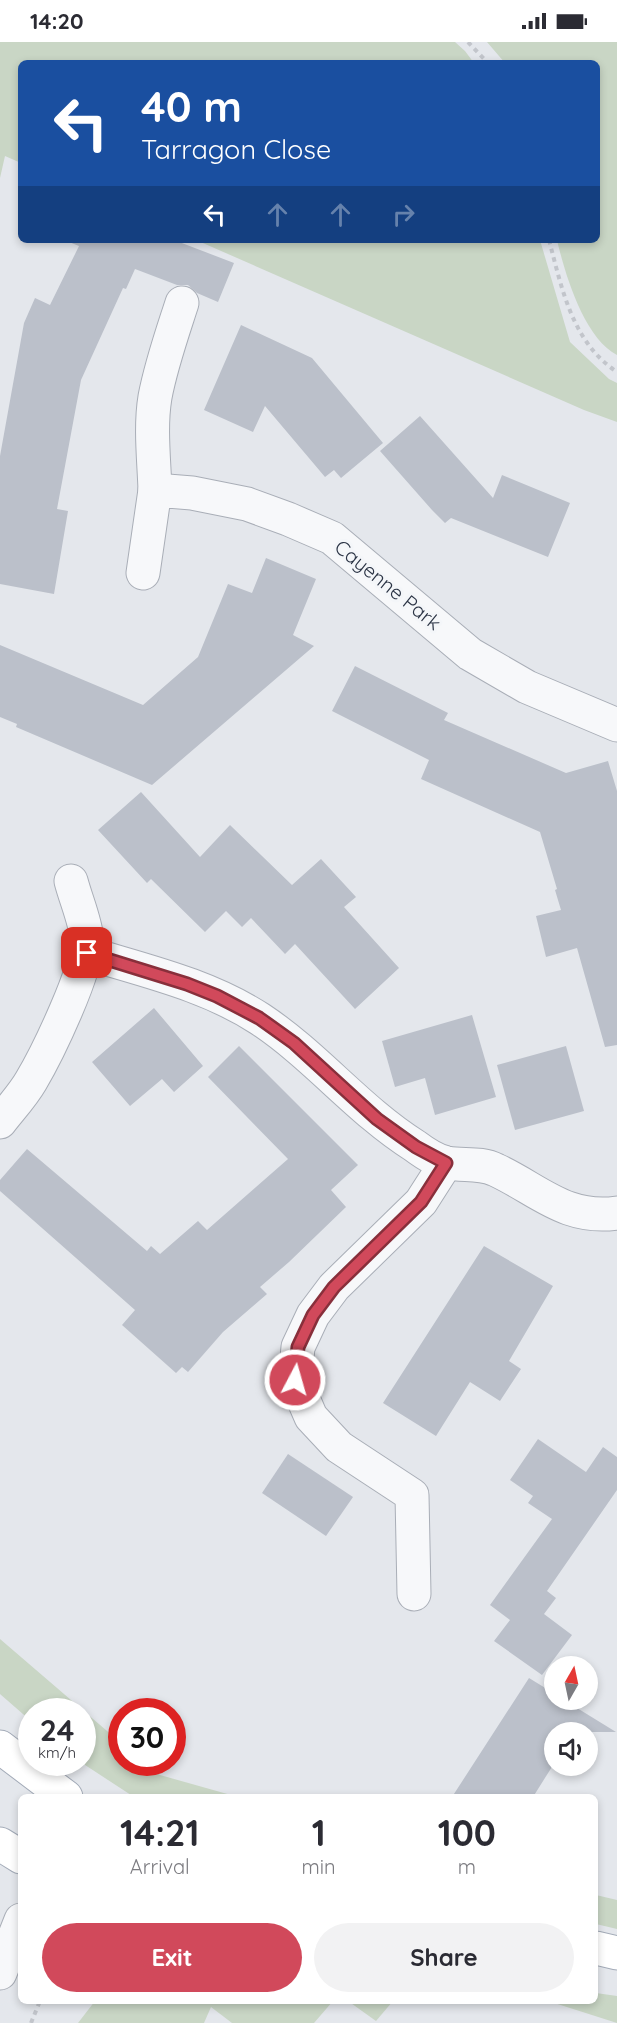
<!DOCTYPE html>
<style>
body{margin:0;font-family:Quicksand,sans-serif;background:#f2f2f3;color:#2b2b33;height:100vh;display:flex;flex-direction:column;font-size:22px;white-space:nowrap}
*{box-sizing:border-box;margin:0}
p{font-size:20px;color:#7c7c81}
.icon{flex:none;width:33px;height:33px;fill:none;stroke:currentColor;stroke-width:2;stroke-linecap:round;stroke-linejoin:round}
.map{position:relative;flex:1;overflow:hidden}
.side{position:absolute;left:18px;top:1752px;width:580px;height:210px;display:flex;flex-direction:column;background:#fff;border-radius:9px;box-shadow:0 3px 9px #0003}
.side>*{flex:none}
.hud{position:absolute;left:18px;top:18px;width:582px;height:183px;border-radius:9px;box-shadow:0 3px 9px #0003;background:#1a4fa0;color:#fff;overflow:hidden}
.needle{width:39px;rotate:9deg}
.buttons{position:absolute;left:544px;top:1614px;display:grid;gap:12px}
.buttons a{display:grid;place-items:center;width:54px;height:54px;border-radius:50%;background:#fff;box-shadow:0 3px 9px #0003;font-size:30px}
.speed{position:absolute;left:18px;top:1656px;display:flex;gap:12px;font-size:30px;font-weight:700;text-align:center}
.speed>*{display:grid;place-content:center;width:78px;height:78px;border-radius:50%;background:#fff;box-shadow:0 3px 9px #0003;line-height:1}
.speed small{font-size:15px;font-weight:400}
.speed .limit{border:9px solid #d22;background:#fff;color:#111}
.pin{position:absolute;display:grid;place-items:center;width:51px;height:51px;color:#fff;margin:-26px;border-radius:12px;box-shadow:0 3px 9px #0006}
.me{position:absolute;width:66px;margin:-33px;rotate:6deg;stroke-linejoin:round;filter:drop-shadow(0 0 4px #0008)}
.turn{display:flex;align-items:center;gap:21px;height:126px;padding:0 24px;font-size:27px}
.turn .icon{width:78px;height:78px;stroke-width:2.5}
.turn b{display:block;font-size:42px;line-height:51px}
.lanes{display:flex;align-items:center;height:57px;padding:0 24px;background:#0003;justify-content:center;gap:30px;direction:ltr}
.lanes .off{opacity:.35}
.eta{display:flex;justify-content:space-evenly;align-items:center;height:102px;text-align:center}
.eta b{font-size:36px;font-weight:800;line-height:42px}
.cta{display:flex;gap:12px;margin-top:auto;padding:12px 24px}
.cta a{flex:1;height:69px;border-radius:36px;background:#d1495b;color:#fff;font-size:24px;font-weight:800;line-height:69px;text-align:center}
.cta a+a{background:#f2f2f3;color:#2b2b33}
.status{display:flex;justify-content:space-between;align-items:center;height:42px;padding:0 30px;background:#fff;direction:ltr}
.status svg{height:16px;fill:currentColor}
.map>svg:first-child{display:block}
.green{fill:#c9d6c5}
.building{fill:#bbc0ca}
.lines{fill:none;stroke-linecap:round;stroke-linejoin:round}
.minor-casing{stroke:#a9aeb7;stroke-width:35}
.major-casing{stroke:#a3abb8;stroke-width:35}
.path{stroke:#c2c5cb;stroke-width:4;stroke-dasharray:4.5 4.5;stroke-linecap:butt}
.minor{stroke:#f7f8fa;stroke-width:33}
.major{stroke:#fff;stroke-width:33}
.route-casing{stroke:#882f3b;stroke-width:15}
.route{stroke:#d1495b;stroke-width:10}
.labels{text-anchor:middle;stroke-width:6;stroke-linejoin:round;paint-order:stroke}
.street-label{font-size:20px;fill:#2b3445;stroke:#f4f6f9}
</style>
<div class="status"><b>14:20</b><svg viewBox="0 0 49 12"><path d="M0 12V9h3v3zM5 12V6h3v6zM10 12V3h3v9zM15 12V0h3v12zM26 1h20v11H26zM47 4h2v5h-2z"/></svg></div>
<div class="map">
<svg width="617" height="1981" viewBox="0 0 617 1981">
<rect width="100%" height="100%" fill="#e4e7ec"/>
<g class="green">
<polygon points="0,0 455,0 465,9 474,21 21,21 21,121 5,114 0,136"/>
<path d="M 487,0 L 617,0 L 617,313 C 584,296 565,232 557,198 L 597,198 L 597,21 L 505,21 Z"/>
<polygon points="196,198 540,198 570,300 609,337 617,341 617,380 584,368"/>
<polygon points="0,1597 121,1701 122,1720 144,1721 160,1733 238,1755 134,1755 82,1721 82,1670 32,1670 31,1679 0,1652"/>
<polygon points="596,1853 617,1858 617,1887 596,1882"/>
<polygon points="596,1951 617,1954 617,1981 548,1959 596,1959"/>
<polygon points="95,1959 333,1959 314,1981 232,1981 211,1965 204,1981 78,1981"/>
<polygon points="348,1959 393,1959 376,1979"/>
</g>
<g class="building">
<polygon points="69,198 174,198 234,221 218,260 197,251 188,243 177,243 135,227 126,247 123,246 81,338 57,467 68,469 54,552 0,542 0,414 24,281 35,256 50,263 79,204 69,200"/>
<polygon points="241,283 312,316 383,401 341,436 334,428 325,435 265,364 253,390 204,368"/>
<polygon points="420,374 493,456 502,433 570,461 548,515 451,476 445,481 432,468 380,409"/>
<polygon points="266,516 316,537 293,593 314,604 152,743 16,685 17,682 0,675 0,603 143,663 198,615 228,542 252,551"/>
<polygon points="355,624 448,671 444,678 566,731 608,719 617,749 617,1003 605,1005 577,906 546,915 536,874 561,868 555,848 557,847 540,790 421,737 429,718 332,669"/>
<polygon points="141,750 200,815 230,783 292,843 321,817 356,855 344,865 399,926 355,967 295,902 285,912 251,876 242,885 226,869 205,890 151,837 147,841 98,788"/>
<polygon points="154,966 203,1024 174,1050 162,1037 130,1064 92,1020"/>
<polygon points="472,973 496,1055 435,1073 425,1036 395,1045 382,999"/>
<polygon points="239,1004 358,1123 331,1148 346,1165 289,1220 260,1245 267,1252 223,1290 188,1330 182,1325 176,1331 122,1283 135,1268 0,1149 0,1138 27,1107 147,1209 151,1204 160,1212 198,1179 207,1188 288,1117 208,1035"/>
<polygon points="566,1004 584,1069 515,1088 497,1023"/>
<polygon points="484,1204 553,1244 509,1319 521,1327 500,1359 470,1340 436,1394 383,1361"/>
<polygon points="538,1397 586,1430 603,1405 617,1415 617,1448 547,1549 556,1556 544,1572 572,1593 542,1633 494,1599 510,1578 490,1563 552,1477 528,1461 533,1454 510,1438"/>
<polygon points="288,1412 353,1455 326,1494 262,1451"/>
<polygon points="529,1636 555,1652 555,1658 564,1658 616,1690 555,1690 555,1720 533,1755 452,1755"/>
</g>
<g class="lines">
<defs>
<g id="minor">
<path d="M 155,448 C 154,418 150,385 155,355 C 161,323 172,292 182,261"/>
<polyline points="143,531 155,448 192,451 247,462 288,477 332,496 470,612 527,645 617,683"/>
<path d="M 87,911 C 146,929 208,943 260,977 C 316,1014 358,1068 415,1104 C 423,1110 437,1119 447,1121 C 464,1124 480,1120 496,1128 C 539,1148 565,1178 617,1171"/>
<path d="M 0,1080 C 10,1067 23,1053 31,1039 C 47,1012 89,926 87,897 C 85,878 76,858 71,839"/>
<polyline points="414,1552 412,1453 339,1405 311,1375 295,1338 298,1305 313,1273 334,1245 421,1160 446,1121"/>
<polyline points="0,1931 21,1878"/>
</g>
<g id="major">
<polyline points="0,1705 66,1755"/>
<polyline points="0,1802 21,1815"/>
<polyline points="596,1906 617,1911"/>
</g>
</defs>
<use href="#minor" class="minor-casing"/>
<use href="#major" class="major-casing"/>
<g class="path">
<polyline points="468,0 488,21"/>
<path d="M 549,198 C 562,247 572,300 617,330"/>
<polyline points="31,1981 40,1959"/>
</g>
<use href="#minor" class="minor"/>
<use href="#major" class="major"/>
</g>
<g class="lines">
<defs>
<polyline id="route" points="87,911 187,942 217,954 259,976 294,1001 377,1077 416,1105 446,1121 421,1160 334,1245 313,1273 298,1305 295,1338"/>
</defs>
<use href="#route" class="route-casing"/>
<use href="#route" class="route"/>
</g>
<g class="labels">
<g class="street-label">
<text transform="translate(388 543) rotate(39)" y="7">Cayenne Park</text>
</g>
</g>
</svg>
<div class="buttons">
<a><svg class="needle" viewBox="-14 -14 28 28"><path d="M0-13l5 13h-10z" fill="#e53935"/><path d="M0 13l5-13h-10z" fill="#7c7c81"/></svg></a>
<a><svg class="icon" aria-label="sound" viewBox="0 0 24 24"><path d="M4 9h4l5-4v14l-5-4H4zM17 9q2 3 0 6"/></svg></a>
</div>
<div class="speed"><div>24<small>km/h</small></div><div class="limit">30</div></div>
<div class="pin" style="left:87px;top:911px;background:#d93025"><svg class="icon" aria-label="arrive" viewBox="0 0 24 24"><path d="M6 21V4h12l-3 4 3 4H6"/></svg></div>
<svg class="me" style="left:295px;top:1338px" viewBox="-20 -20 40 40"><circle r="17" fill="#d1495b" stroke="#fff" stroke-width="3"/><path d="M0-11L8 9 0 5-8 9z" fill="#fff"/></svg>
<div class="hud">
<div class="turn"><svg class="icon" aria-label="left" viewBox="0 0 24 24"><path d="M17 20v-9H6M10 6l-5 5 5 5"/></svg><div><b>40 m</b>Tarragon Close</div></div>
<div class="lanes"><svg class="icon" aria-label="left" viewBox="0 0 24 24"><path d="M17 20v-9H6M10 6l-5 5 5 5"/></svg><svg class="icon off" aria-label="ahead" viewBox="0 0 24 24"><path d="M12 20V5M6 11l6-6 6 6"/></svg><svg class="icon off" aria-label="ahead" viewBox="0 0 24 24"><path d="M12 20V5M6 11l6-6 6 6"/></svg><svg class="icon off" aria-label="right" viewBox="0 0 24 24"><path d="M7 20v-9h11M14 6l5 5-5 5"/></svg></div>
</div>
<section class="side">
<div class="eta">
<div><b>14:21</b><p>Arrival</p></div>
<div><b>1</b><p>min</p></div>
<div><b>100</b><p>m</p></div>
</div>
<div class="cta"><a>Exit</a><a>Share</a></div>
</section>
</div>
